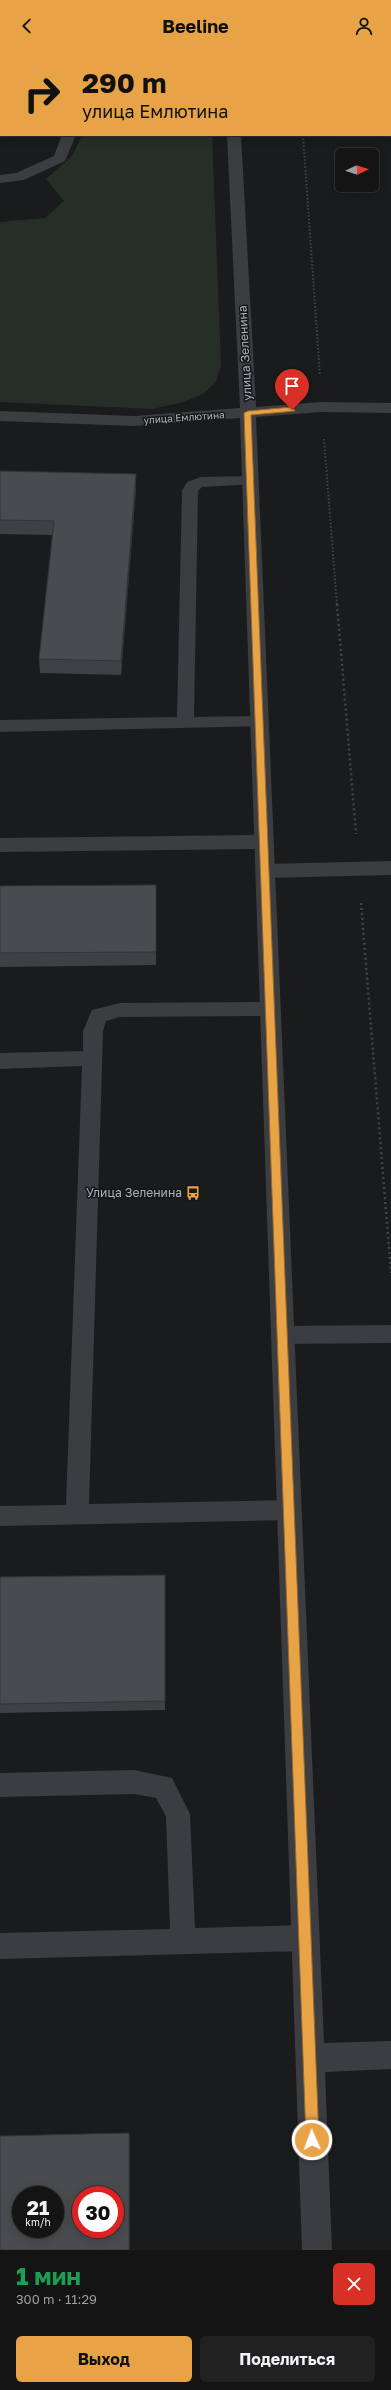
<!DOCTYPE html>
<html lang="ru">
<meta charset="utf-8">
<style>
body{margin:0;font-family:"Golos Text",sans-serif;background:#212122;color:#f1f3f6;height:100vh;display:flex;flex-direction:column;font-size:15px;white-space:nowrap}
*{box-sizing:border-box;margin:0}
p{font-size:13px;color:#9d9ea0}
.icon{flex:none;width:22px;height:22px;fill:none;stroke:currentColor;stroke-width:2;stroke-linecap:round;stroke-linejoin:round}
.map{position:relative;height:2198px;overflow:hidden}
.sheet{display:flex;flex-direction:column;background:#141415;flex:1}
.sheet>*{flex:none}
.banner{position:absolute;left:0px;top:0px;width:391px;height:84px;box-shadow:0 2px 10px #0003,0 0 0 1px #333334;background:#e8a347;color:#111;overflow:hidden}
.needle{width:26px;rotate:86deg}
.tools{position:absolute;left:335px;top:96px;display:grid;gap:8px}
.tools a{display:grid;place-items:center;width:44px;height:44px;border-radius:6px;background:#141415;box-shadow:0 2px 10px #0003,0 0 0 1px #333334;font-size:20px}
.speed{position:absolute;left:12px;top:2134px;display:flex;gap:8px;font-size:20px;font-weight:700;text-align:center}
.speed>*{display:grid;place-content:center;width:52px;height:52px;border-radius:50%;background:#141415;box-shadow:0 2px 10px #0003,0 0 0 1px #333334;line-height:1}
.speed small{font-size:10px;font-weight:400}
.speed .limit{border:6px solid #d22;background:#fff;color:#111}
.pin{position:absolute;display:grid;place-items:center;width:34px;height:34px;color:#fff;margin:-41px -17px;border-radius:50% 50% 50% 0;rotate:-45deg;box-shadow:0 0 4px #0007}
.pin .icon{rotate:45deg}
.me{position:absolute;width:44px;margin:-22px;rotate:358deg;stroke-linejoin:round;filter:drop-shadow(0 0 3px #0008)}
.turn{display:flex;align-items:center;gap:14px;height:84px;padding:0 16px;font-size:18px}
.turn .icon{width:52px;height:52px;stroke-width:2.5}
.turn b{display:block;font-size:28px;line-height:34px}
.round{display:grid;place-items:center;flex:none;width:42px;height:42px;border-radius:6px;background:#212122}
.overview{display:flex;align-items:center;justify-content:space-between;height:68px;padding:0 16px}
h1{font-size:24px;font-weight:700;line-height:30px;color:#1e9e55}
.action{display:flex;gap:8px;margin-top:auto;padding:8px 16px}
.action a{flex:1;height:46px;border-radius:6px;background:#e8a347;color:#111;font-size:16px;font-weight:700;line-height:46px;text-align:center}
.action a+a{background:#212122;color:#f1f3f6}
header{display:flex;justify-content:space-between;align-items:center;height:52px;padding:0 16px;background:#e8a347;color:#111;font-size:18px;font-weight:700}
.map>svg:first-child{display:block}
.green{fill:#262f27}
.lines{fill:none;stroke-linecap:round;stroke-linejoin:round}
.path-far1{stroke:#424448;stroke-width:2;stroke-dasharray:1.5 2;stroke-linecap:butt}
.path{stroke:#424448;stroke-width:2.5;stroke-dasharray:2 3;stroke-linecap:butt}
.lane{fill:#3c3d41;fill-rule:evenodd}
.street{fill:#3c3d41;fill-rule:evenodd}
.wall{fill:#3f4044}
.shaded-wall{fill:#333437}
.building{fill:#494b4f;stroke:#333437;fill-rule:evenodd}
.route{fill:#e8a347;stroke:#976a2e}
.labels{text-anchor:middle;stroke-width:3;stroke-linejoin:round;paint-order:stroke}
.far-street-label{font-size:10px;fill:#aeb3bb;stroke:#151618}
.street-label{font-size:12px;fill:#aeb3bb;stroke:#151618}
.poi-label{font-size:12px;fill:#aeb3bb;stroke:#151618;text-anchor:end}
</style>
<header><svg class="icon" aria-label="back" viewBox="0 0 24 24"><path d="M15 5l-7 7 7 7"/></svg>Beeline<svg class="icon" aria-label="person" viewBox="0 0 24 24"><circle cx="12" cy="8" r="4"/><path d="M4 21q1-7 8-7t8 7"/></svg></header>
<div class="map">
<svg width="391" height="2198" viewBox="0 0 391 2198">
<rect width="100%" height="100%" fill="#1a1b1c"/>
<polygon class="green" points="82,83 212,83 221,313 216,330 203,342 184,350 152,357 0,350 0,170 45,166 64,149 46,127 73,103"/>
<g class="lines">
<g class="path-far1">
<polyline points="303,83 320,324"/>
<polyline points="324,387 337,553"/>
</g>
<g class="path">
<polyline points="337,552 356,782"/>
<polyline points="361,851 391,1221"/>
</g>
<g class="lane">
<rect x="43" y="0" width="12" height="1"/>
<polygon points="62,83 76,83 65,109 24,128 0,131 0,123 16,121 54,104"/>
<polygon points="250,424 255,426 258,429 255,432 202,435 198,439 194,665 259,664 265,666 268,670 265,674 0,680 0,668 177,665 182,439 187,430 201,425"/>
<polygon points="264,783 270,785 273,790 270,795 264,797 0,800 0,786"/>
<polygon points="391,809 391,823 265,826 259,824 256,819 259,814 265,812"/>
<polygon points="270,950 277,952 280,957 277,962 270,964 120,965 106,969 103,979 89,1452 290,1448 298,1451 301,1458 298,1465 290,1468 0,1474 0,1454 66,1453 82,1014 0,1017 0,1001 83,999 83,979 92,958 120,951"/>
<polygon points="391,1273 391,1291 284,1292 276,1290 273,1283 276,1276 284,1274"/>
<polygon points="134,1718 172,1726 190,1762 195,1876 306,1873 315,1877 319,1886 315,1895 306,1899 0,1907 0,1881 170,1877 166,1764 156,1746 134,1742 0,1745 0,1721"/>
</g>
<g class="street">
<rect x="223" y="0" width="14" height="1"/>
<polygon points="227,83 241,83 256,355 322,350 391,351 391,361 322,360 256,365 324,1991 391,1989 391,2017 325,2020 332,2198 302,2198 240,366 134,374 0,369 0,359 134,364 240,356"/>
</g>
</g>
<g class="wall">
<polygon points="0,419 136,436 121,623 40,621 39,607 53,483 0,482"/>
<polygon points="156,833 156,913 0,915 0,834"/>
<polygon points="0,1525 165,1533 165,1658 0,1661"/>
</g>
<g class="shaded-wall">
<polygon points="136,422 136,436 121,623 121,609"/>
<polygon points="129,2081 130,2086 130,2198 129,2198"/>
</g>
<g class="building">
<polygon points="0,419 136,422 121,609 39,607 54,469 0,468"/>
<polygon points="156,833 156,900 0,901 0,834"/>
<polygon points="165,1523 165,1649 0,1652 0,1525"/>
<path d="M 129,2081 L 129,2198 L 0,2198 L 0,2084 ZM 21,2143 L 55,2143 L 55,2177 L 21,2177 ZM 81,2143 L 115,2143 L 115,2177 L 81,2177 Z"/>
</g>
<polygon class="route" points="292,355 295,359 251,363 319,2088 317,2092 312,2094 308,2092 306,2088 244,361 248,359"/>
<defs>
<symbol id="bus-bare" viewBox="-9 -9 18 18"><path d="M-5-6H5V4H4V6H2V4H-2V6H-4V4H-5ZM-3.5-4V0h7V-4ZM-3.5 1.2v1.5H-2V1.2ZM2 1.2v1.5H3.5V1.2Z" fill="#e8a347" stroke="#151618" stroke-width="2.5" paint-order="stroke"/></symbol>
</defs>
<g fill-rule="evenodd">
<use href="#bus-bare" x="183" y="1131" width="20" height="20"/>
</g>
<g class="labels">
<g class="far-street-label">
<text transform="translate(184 365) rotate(-4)" y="4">улица Емлютина</text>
</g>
<g class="street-label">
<text transform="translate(245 301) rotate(-93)" y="4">улица Зеленина</text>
</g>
<g class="poi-label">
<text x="182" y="1145">Улица Зеленина</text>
</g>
</g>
</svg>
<div class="tools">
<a><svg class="needle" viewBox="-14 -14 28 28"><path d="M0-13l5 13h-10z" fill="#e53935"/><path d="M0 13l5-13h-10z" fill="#9d9ea0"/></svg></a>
</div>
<div class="speed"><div>21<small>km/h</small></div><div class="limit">30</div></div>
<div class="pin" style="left:292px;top:358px;background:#d93025"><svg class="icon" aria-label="arrive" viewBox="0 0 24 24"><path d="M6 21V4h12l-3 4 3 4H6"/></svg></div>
<svg class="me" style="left:312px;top:2088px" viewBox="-20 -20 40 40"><circle r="17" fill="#e8a347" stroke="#fff" stroke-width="3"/><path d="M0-11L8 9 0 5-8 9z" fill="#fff"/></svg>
<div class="banner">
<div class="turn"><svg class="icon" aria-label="right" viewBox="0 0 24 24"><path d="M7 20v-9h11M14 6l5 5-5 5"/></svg><div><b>290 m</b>улица Емлютина</div></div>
</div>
</div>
<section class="sheet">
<div class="overview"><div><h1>1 мин</h1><p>300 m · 11:29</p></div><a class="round" style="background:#d93025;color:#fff"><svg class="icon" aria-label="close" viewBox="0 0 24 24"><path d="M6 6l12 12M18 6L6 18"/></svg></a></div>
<div class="action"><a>Выход</a><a>Поделиться</a></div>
</section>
